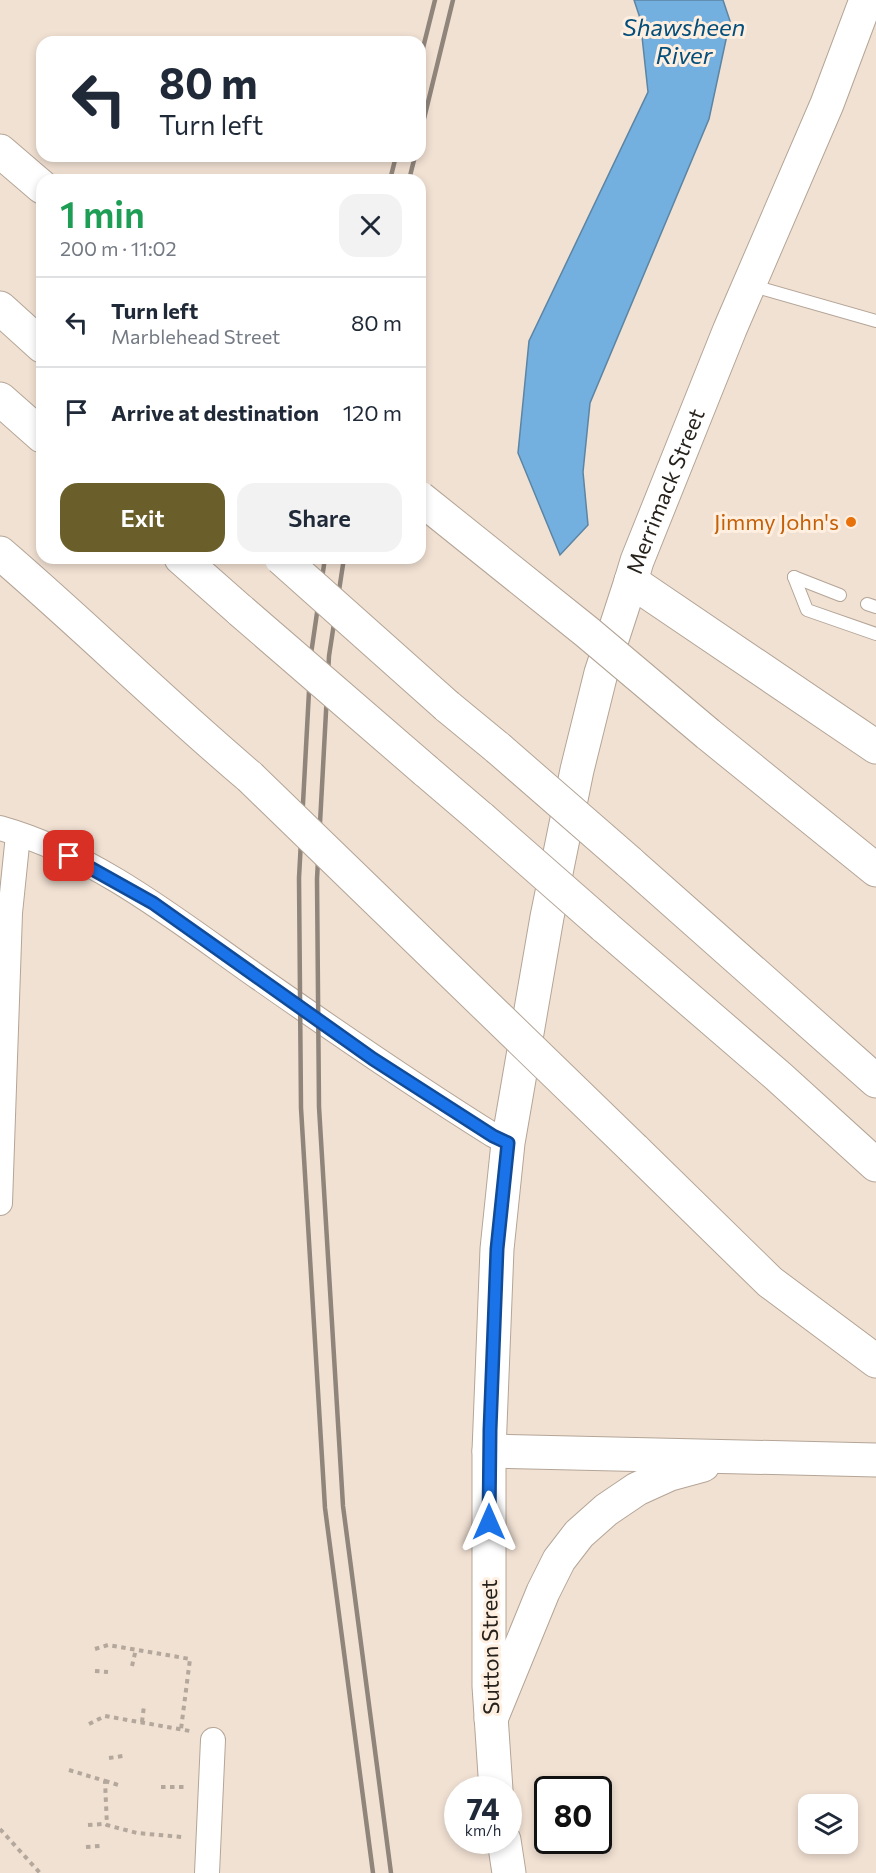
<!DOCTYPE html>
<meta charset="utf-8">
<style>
body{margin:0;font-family:Commissioner,sans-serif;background:#f2f2f3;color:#1f2937;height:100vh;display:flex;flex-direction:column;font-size:22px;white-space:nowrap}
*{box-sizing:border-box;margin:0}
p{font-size:20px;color:#747a83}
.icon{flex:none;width:33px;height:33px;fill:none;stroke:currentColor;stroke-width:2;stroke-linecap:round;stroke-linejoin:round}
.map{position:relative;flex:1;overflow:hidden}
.sheet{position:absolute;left:36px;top:174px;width:390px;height:390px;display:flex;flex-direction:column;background:#fff;border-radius:18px;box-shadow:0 3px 9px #0003}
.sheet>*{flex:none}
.top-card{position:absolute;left:36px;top:36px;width:390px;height:126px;border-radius:18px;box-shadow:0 3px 9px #0003;background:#fff;color:#1f2937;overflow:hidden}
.tools{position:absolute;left:798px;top:1794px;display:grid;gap:12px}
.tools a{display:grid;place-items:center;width:60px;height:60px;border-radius:12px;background:#fff;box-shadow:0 3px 9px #0003;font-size:30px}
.speed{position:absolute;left:444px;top:1776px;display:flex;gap:12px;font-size:30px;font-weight:700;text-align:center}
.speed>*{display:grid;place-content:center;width:78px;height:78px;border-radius:50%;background:#fff;box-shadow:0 3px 9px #0003;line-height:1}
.speed small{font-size:15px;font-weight:400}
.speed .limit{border:3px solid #111;border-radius:9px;background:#fff;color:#111}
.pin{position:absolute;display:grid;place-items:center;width:51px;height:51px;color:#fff;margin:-26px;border-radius:12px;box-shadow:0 3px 9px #0006}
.me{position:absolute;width:66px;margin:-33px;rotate:0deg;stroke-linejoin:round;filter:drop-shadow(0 0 4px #0008)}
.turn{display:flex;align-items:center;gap:21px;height:126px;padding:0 24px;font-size:27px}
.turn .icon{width:78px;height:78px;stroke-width:2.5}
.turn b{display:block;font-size:42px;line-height:51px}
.round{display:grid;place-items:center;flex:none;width:63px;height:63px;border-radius:18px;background:#f2f2f3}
.summary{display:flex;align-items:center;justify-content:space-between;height:102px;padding:0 24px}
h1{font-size:36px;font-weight:600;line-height:45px;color:#1e9e55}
.primary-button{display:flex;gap:12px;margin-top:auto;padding:12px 24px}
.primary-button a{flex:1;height:69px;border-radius:18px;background:#6a5f2b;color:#fff;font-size:24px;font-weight:600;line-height:69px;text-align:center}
.primary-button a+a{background:#f2f2f3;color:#1f2937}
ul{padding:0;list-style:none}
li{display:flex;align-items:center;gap:18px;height:90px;padding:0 24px;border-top:2px solid #e0e1e3}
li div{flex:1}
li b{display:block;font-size:22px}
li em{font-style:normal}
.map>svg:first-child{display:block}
.water{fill:#73afdf;stroke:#5c85a4;stroke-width:1.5}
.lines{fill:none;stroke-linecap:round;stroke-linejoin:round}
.service-casing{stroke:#b4a597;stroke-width:14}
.minor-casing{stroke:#b4a597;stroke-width:26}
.secondary-casing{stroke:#b4a597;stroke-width:35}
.trunk-casing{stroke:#b4a597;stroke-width:35}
.motorway-casing{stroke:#b4a597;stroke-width:35}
.path{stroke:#b4a79c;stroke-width:4;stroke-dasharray:4.5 4.5;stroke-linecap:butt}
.service{stroke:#fff;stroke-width:12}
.minor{stroke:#fff;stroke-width:24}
.secondary{stroke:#fff;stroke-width:33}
.trunk{stroke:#fff;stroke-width:33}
.motorway{stroke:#fff;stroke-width:33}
.rail{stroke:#90857b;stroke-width:4.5}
.motorway-bridge-casing{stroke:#b4a597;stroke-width:35;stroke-linecap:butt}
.motorway-bridge{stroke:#fff;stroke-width:33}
.route-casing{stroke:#114b97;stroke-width:15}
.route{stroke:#1a73e8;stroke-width:10}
.food-dot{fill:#e8710a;stroke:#feefe0;stroke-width:2}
.labels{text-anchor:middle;stroke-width:6;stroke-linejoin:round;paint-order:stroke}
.street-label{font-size:22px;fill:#27221c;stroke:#feefe0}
.food-label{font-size:22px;fill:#c56008;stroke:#feefe0;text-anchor:end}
.water-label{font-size:24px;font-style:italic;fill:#034e7b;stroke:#feefe0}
</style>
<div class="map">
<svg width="876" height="1873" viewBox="0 0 876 1873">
<rect width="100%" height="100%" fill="#f1e1d3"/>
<polygon class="water" points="634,0 723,0 730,21 709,119 590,403 583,472 588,525 560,555 518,453 529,341 648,92 640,18"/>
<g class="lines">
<defs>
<g id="service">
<polyline points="750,285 876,321"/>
<polyline points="794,577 807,610 876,634"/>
<polyline points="794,577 840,595"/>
<polyline points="867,604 876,607"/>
</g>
<g id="minor">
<path d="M 0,828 C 96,855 178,921 259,978 C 336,1032 413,1085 493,1135 L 508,1143"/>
<polyline points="0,1203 10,913 18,835"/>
<polyline points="207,1873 213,1740"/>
</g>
<g id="secondary">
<path id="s1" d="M 631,581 L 637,561 L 730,329 L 827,104 L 866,0"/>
</g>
<g id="trunk">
<polyline points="496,1790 489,1686 489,1451 497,1249 508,1143 547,917 577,770 601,673 631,581"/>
<polyline points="504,1840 509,1873"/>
</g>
<g id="motorway">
<polyline points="0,151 42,187"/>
<polyline points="0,308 42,346"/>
<polyline points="0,399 42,436"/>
<path d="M 0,553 C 85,626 165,705 250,777"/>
<polyline points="181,558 241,611"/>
<polyline points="631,581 876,747"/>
<polyline points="447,706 498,748"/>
<polyline points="708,734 876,870"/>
<polyline points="426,771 481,818"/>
<polyline points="629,862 876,1081"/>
<polyline points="604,926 778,1076 876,1165"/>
<polyline points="634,1149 770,1282 876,1361"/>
<polyline points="489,1451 876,1460"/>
<polyline points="491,1719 543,1592 559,1560 579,1534 606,1510 637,1489 670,1474 703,1465"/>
</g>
</defs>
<use href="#service" class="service-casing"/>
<use href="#minor" class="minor-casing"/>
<use href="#secondary" class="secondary-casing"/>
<use href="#trunk" class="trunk-casing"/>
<use href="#motorway" class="motorway-casing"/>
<g class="path">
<polyline points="95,1649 108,1645 190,1659 181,1729"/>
<polyline points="132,1666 136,1649"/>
<polyline points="95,1671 108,1672"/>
<polyline points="142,1722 144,1706"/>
<polyline points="89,1724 105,1716 190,1731"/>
<polyline points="109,1758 123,1756"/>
<polyline points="69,1770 105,1781 107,1826"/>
<polyline points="105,1781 122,1786"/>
<polyline points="161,1787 184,1787"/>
<polyline points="88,1825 103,1824 137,1833 182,1837"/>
<polyline points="0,1829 40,1873"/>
<polyline points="86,1847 100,1846"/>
</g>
<use href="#service" class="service"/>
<use href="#minor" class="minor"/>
<use href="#secondary" class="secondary"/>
<use href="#trunk" class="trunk"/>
<use href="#motorway" class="motorway"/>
<g class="rail">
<polyline points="420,60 435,0"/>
<polyline points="420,135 453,0"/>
<polyline points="390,180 396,156"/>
<polyline points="409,180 415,156"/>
<polyline points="325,558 311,654 299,878 301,1108 325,1508 373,1873"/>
<polyline points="344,558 329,656 317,879 319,1107 343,1506 391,1873"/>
</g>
<defs>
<g id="motorway-bridge">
<polyline points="420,498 587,632 708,734"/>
<polyline points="281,558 447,706"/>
<polyline points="241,611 426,771"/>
<polyline points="498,748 629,862"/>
<polyline points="250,777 634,1149"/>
<polyline points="481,818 604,926"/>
</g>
</defs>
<use href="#motorway-bridge" class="motorway-bridge-casing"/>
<use href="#motorway-bridge" class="motorway-bridge"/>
</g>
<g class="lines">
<defs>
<polyline id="route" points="69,856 153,903 373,1059 493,1136 508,1143 497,1249 490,1430 489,1522"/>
</defs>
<use href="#route" class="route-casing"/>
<use href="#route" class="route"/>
</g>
<circle class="food-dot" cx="851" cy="522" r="6"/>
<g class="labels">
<g class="street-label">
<text dy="8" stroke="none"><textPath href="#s1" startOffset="96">Merrimack Street</textPath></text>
<text transform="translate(490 1647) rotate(-91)" y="8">Sutton Street</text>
</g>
<g class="food-label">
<text x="839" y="530">Jimmy John's</text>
</g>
<g class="water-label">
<text x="684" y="36">Shawsheen<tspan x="684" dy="28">River</tspan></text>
</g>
</g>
</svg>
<div class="tools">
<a><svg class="icon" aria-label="layers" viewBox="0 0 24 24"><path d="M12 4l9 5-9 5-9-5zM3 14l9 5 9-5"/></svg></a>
</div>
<div class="speed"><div>74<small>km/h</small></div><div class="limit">80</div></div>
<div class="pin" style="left:69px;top:856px;background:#d93025"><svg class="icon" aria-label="arrive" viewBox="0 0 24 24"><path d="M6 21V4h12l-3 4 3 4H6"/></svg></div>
<svg class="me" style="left:489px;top:1522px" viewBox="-20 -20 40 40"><path d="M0-17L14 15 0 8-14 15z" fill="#1a73e8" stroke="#fff" stroke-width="4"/></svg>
<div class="top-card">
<div class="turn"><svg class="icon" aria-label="left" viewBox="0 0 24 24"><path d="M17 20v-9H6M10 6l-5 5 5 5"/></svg><div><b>80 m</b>Turn left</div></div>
</div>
<section class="sheet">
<div class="summary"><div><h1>1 min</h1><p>200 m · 11:02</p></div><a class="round"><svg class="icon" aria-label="close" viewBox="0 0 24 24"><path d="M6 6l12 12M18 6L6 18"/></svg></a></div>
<ul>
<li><svg class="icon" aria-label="left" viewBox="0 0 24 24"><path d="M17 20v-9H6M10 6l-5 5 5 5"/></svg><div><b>Turn left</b><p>Marblehead Street</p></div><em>80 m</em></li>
<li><svg class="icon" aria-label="arrive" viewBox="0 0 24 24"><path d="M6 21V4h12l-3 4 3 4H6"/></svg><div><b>Arrive at destination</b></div><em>120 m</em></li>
</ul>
<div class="primary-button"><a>Exit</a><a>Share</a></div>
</section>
</div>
